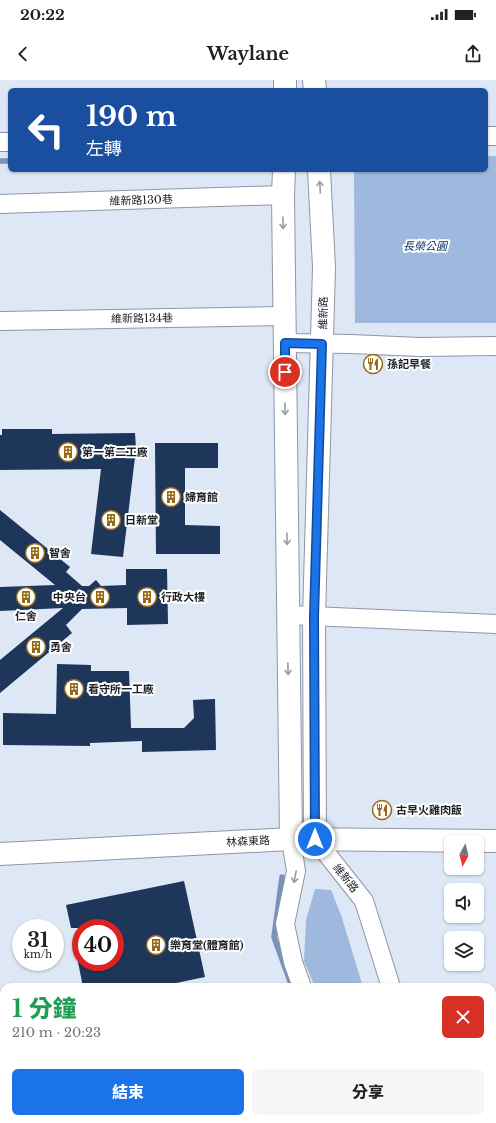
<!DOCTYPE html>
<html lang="zh-TW">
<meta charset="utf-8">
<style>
body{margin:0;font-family:"Libre Baskerville","Noto Sans TC",serif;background:#f6f6f6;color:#222;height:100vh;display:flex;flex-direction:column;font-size:15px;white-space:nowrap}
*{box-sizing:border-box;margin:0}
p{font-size:13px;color:#767676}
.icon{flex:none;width:22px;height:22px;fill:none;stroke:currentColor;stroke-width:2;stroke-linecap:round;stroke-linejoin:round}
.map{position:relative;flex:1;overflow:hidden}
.drawer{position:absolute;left:0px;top:903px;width:496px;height:140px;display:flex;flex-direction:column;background:#fff;border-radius:12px 12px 0 0;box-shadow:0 1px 3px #0004}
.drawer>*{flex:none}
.banner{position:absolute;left:8px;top:8px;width:480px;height:84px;border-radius:6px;box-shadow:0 1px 3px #0004;background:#1a4fa0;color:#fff;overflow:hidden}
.needle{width:26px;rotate:187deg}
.controls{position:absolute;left:444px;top:755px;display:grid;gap:8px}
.controls a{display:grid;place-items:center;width:40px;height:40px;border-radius:6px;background:#fff;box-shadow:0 1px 3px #0004;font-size:20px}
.speed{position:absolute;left:12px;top:839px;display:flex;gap:8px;font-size:20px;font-weight:700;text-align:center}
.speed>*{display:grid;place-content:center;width:52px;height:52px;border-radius:50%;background:#fff;box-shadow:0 1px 3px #0004;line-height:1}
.speed small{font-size:10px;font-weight:400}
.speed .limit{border:6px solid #d22;background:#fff;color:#111}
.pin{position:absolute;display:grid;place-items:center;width:34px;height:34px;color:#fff;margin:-17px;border:2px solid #fff;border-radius:50%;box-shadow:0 1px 4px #0007}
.me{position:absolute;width:44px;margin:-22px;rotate:0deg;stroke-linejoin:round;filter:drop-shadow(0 0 3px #0008)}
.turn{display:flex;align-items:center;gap:14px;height:84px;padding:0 12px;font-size:18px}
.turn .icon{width:52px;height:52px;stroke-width:2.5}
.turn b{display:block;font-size:28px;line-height:34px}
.round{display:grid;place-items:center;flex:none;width:42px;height:42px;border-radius:6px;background:#f6f6f6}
.overview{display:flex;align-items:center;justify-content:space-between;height:68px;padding:0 12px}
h1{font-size:24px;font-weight:800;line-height:30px;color:#1e9e55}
.primary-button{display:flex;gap:8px;margin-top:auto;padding:8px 12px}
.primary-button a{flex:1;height:46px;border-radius:6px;background:#1a73e8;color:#fff;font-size:16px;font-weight:800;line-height:46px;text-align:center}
.primary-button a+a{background:#f6f6f6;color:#222}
.status{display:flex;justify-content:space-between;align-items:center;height:28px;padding:0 20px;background:#fff;direction:ltr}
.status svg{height:11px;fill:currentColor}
header{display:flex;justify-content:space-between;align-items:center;height:52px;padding:0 12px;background:#fff;font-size:18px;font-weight:800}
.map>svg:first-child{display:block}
.green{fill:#9eb8de}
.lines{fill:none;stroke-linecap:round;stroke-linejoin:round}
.stream{stroke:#7793bc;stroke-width:5.5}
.building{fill:#1e3659}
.street-casing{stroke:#8e97a5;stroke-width:20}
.secondary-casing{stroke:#8e97a5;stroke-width:24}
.street{stroke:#fff;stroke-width:18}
.secondary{stroke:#fff;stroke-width:22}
.oneway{stroke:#999b9d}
.route-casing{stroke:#114b97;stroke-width:10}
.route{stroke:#1a73e8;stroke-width:7}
.labels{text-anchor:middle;stroke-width:4;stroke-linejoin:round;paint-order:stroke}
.street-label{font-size:11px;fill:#1c2025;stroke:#fff}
.park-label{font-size:11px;font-style:italic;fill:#0e3366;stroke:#fff}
.poi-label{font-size:11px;font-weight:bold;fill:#1c2025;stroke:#fff;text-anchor:start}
</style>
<div class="status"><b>20:22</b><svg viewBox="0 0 49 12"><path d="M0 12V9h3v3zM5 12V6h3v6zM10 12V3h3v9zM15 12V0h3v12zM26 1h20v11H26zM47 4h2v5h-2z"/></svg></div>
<header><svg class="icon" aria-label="back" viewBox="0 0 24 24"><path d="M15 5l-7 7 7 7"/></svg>Waylane<svg class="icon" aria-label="share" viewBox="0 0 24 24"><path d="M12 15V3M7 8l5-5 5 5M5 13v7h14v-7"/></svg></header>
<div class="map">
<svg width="496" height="1043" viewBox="0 0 496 1043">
<rect width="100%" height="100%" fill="#dde7f5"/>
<g class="green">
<polygon points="486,76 496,76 496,243 355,243 354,90 486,90"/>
<polygon points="315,809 331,810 341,835 363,907 315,907 304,881 306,840"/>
<polygon points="106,1039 134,1039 135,1043 107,1043"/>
<polygon points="365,1039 405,1039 406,1043 367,1043"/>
</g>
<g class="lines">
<g class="stream">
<polyline points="0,81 10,81"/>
<polyline points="282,797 274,857 292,907"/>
<polyline points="342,1039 344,1043"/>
</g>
</g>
<g class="building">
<polygon points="2,349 52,349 52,354 135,353 136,369 123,477 91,474 101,389 0,390 0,355 2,355"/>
<polygon points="155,363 218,363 218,388 185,388 185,445 220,446 220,474 156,474"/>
<polygon points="0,430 70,487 66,492 82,506 89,506 96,500 101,506 126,505 126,489 167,489 168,544 127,545 127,528 82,529 66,545 72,553 0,613 0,580 63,528 0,531 0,507 55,505 0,460"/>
<polygon points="57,584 91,585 91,591 129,591 131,648 184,648 194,638 193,620 215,619 216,670 142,672 142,661 90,663 90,666 3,665 3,633 56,634"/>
<polygon points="184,801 205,897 157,907 83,907 78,882 115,882 115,848 71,848 66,825"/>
</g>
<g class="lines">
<defs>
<g id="street">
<polyline points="486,56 496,56"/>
<polyline points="0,62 10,62"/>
<polyline points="0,124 283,115"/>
<polyline points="0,241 284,236"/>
<polyline points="285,263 351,264 420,267 496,266"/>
<polyline points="288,535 496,544"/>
<polyline points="291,759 296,791 285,844 293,882 302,907"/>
<polyline points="315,759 364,821 391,907"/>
<polyline points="492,1035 496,1034"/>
<polyline points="354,1039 356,1043"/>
<polyline points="432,1039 433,1043"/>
<polyline points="460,1043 477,1039"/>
</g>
<g id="secondary">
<polyline points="285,0 285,10"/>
<polyline points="314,0 315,10"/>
<polyline points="284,90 283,115 291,759"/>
<polyline points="315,759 314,537 324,187 319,90"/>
<polyline points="0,774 291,759 496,761"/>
</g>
</defs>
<use href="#street" class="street-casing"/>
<use href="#secondary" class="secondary-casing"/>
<use href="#street" class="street"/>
<use href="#secondary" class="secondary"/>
</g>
<defs><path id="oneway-shaft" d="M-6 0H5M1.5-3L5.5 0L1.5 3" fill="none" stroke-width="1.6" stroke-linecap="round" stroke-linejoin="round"/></defs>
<g class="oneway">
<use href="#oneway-shaft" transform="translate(320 107) rotate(-93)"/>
<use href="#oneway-shaft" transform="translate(283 143) rotate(89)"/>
<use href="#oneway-shaft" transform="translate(285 329) rotate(89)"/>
<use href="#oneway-shaft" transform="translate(287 459) rotate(89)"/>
<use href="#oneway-shaft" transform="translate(288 589) rotate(89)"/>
<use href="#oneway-shaft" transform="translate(295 797) rotate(101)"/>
</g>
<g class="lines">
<defs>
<polyline id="route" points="285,292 285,263 322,264 314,537 315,759"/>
</defs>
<use href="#route" class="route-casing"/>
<use href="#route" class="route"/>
</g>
<defs>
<symbol id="restaurant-ring" viewBox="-11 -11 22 22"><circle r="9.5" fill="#fff" stroke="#966a17" stroke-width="1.5"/><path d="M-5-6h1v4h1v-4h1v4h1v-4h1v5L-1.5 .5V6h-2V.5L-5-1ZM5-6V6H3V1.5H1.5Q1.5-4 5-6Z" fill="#966a17"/></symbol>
<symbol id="building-ring" viewBox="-11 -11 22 22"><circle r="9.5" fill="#fff" stroke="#966a17" stroke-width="1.5"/><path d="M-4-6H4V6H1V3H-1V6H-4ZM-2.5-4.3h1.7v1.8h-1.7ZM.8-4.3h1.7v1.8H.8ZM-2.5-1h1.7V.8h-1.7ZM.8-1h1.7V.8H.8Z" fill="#966a17"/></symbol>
</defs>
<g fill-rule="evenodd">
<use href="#restaurant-ring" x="362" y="273" width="22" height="22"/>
<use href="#building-ring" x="57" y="361" width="22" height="22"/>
<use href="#building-ring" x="160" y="406" width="22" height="22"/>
<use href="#building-ring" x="100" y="429" width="22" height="22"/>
<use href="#building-ring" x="24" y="462" width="22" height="22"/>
<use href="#building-ring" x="15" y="506" width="22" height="22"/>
<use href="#building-ring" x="89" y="506" width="22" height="22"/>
<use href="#building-ring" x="136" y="506" width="22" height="22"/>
<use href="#building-ring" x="25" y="556" width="22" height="22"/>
<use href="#building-ring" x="63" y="598" width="22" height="22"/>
<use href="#restaurant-ring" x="371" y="719" width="22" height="22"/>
<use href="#building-ring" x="145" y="854" width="22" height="22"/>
</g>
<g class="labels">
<g class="street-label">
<text transform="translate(141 120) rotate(-2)" y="4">維新路130巷</text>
<text transform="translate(323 233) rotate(-89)" y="4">維新路</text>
<text transform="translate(142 238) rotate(-1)" y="4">維新路134巷</text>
<text transform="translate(248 761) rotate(-3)" y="4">林森東路</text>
<text transform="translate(346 798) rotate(51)" y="4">維新路</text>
</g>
<g class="park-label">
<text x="425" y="170">長榮公園</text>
</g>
<g class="poi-label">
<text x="387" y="288">孫記早餐</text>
<text x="82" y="376">第一第二工廠</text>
<text x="185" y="421">婦育館</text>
<text x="125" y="444">日新堂</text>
<text x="49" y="477">智舍</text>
<text x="86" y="521" text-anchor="end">中央台</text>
<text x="161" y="521">行政大樓</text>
<text x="26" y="540" text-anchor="middle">仁舍</text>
<text x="50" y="571">勇舍</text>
<text x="88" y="613">看守所一工廠</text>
<text x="396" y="734">古早火雞肉飯</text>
<text x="170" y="869">樂育堂(體育館)</text>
</g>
</g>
</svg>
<div class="controls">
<a><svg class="needle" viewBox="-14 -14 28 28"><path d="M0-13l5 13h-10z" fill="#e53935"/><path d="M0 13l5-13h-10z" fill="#767676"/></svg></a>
<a><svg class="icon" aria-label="sound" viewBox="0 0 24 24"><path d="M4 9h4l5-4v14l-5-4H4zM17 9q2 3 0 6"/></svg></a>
<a><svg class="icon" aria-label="layers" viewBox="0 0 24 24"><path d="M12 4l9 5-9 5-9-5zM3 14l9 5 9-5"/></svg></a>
</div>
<div class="speed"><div>31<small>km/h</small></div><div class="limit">40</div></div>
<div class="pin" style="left:285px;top:292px;background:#d93025"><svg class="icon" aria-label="arrive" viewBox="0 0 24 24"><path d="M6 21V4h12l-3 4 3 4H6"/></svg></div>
<svg class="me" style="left:315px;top:759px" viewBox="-20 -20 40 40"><circle r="17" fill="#1a73e8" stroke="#fff" stroke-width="3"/><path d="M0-11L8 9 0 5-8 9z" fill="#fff"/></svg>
<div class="banner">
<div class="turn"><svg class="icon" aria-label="left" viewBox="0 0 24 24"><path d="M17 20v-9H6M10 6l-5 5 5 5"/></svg><div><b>190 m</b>左轉</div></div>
</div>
<section class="drawer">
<div class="overview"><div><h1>1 分鐘</h1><p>210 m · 20:23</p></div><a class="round" style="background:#d93025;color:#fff"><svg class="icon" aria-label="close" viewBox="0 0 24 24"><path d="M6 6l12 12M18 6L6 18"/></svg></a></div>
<div class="primary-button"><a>結束</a><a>分享</a></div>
</section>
</div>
